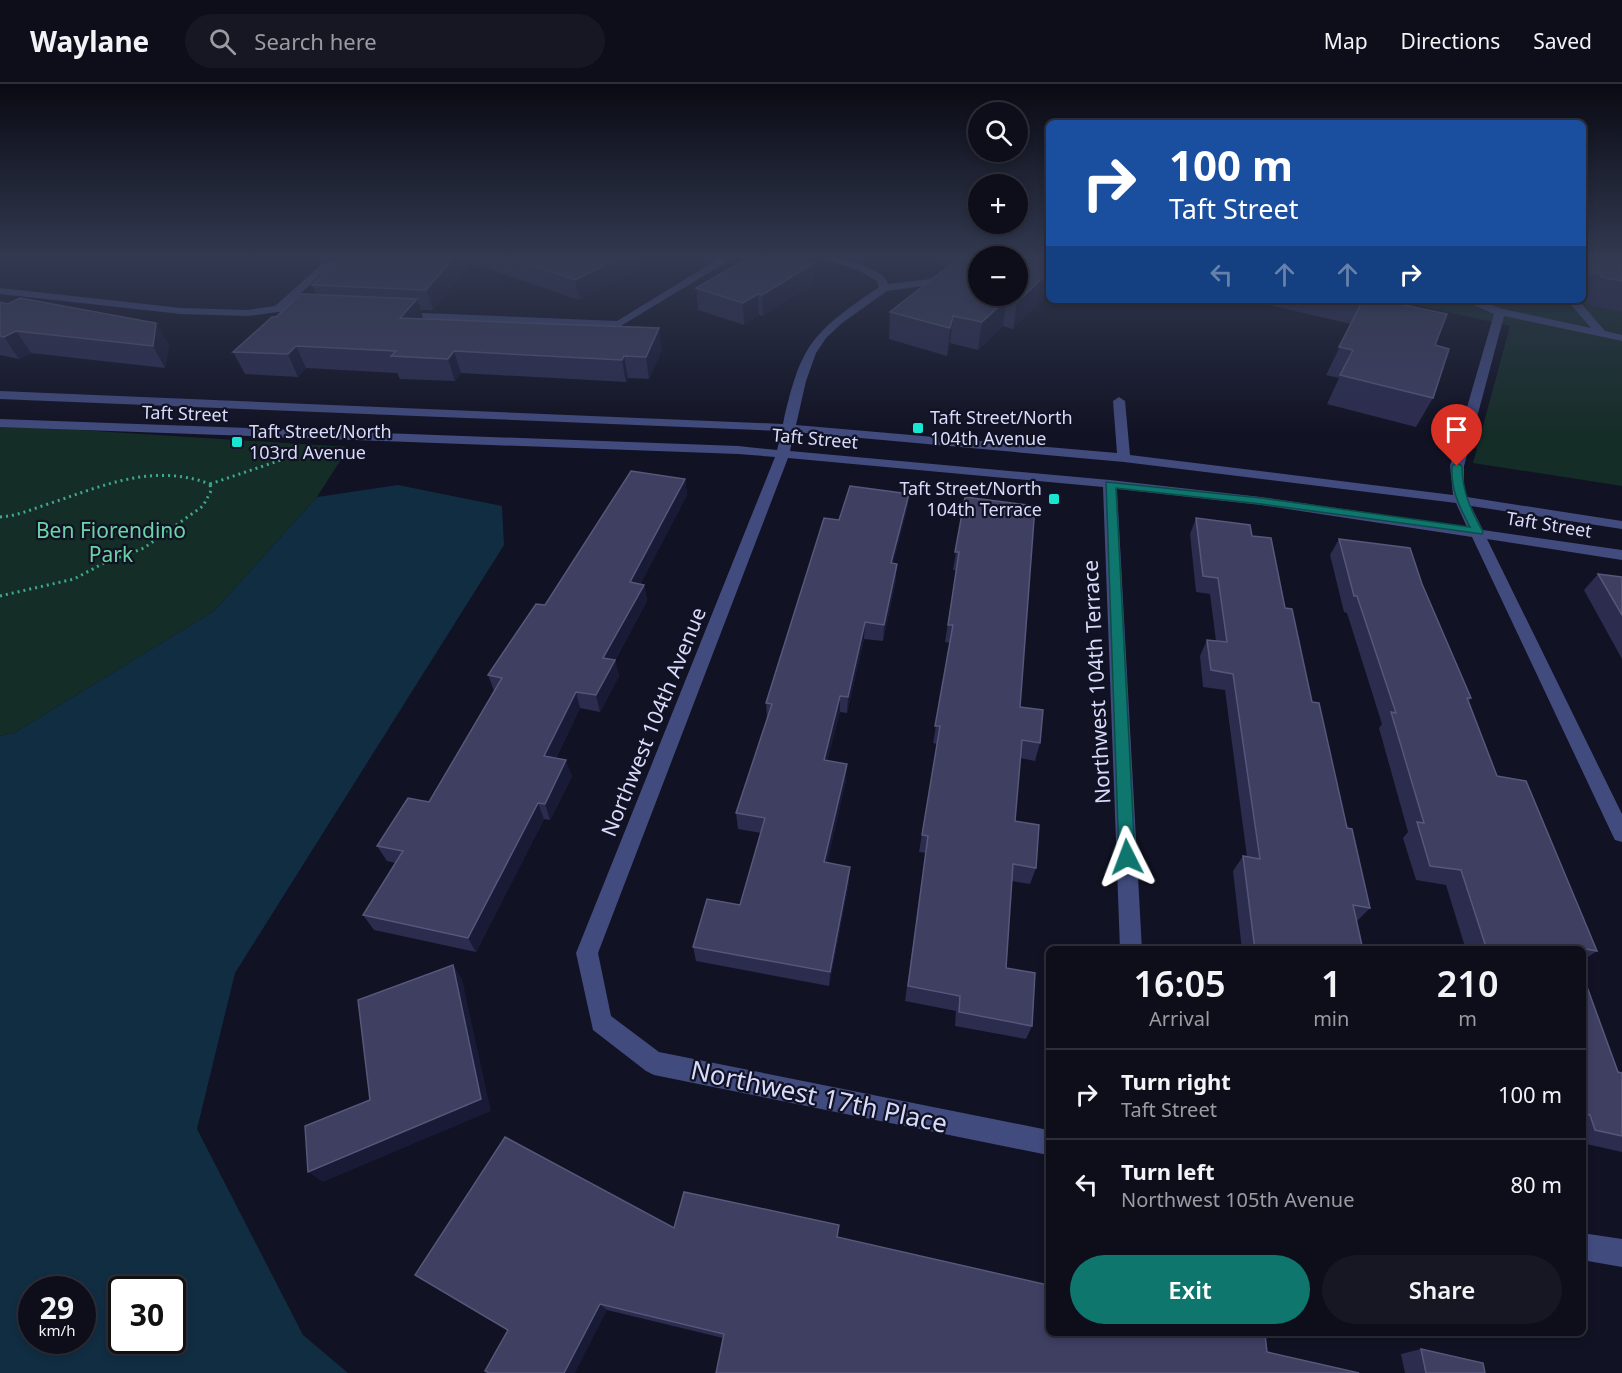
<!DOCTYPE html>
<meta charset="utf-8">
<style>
body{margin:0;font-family:"Noto Sans",sans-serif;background:#161723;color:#f1f3f6;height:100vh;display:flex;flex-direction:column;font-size:22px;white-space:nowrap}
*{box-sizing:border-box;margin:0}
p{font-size:20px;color:#9a9ca2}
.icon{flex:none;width:33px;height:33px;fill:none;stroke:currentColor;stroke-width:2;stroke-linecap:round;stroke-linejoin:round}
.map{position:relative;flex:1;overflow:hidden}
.side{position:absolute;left:1046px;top:862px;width:540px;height:390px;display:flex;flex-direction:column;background:#0d0e1a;border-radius:9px;box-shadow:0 3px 9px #0003,0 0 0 2px #2d2e39}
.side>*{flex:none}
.banner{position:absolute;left:1046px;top:36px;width:540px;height:183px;border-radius:9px;box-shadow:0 3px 9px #0003,0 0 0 2px #2d2e39;background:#1a4fa0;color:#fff;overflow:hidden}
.fabs{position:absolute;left:968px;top:18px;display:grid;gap:12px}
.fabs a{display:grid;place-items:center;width:60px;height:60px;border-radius:50%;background:#0d0e1a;box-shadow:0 3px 9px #0003,0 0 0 2px #2d2e39;font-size:30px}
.speed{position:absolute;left:18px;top:1192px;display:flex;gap:12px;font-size:30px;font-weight:700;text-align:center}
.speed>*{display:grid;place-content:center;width:78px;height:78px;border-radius:50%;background:#0d0e1a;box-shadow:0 3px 9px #0003,0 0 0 2px #2d2e39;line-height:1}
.speed small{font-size:15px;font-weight:400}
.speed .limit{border:3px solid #111;border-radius:9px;background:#fff;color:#111}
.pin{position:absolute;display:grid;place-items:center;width:51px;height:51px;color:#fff;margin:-62px -26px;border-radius:50% 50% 50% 0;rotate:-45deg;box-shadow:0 0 6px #0007}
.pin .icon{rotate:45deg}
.me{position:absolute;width:66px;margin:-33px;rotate:357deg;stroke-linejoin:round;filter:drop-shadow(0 0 4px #0008)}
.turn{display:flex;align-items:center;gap:21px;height:126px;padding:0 24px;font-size:27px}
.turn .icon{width:78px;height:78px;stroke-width:2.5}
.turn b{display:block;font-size:42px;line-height:51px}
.lanes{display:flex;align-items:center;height:57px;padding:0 24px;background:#0003;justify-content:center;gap:30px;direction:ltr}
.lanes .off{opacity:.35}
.eta{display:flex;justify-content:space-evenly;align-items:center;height:102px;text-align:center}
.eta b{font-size:36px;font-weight:600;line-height:42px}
.primary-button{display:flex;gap:12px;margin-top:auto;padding:12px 24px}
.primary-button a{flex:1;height:69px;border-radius:36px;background:#0f766e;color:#fff;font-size:24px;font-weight:600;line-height:69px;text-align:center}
.primary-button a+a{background:#161723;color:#f1f3f6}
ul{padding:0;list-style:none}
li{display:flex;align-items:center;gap:18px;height:90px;padding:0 24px;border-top:2px solid #2d2e39}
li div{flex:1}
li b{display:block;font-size:22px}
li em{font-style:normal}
header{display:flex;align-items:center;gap:36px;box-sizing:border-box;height:84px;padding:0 30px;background:#0d0e1a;border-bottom:2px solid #2d2e39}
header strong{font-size:28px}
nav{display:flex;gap:33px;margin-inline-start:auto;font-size:21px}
.search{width:420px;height:54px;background:#161723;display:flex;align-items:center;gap:15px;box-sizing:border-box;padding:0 21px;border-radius:33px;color:#9a9ca2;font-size:22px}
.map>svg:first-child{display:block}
.green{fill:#152d27}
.water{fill:#112d42;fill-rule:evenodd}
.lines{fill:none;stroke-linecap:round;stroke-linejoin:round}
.path{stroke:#3cab8d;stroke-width:3;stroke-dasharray:2 4;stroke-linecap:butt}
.minor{fill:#414b7e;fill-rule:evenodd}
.wall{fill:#2c2c4f}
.shaded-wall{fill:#191a36}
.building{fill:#3e3f61;stroke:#56577a;stroke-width:1.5;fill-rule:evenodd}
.route{fill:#0f766e;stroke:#0a4d48;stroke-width:1.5}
.poi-dot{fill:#18e6d0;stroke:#111223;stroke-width:2}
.labels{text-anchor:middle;stroke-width:4.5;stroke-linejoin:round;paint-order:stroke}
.far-street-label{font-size:18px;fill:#d8dbfb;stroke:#111223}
.far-poi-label{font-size:18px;fill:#d8dbfb;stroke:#111223;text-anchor:start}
.park-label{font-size:21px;fill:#6bd4a4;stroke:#111223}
.street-label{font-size:21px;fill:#d8dbfb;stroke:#111223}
.near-street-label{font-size:26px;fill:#d8dbfb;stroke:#111223}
</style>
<header>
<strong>Waylane</strong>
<div class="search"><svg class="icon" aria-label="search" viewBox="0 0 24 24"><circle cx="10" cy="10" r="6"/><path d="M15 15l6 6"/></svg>Search here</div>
<nav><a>Map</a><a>Directions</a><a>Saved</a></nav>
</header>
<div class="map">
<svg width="1622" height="1289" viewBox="0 0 1622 1289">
<rect width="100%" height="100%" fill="#111223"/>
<g class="green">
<polygon points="1622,171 1622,402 1473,379 1510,242 1395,216 1582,216"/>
<polygon points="0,341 349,363 317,413 214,527 14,649 0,652"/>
</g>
<path class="water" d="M 398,401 L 502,422 L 504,461 L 235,889 L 197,1045 L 303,1251 L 348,1289 L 0,1289 L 0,652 L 14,649 L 214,527 L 317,413 ZM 32,1206 L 82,1206 L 82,1257 L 32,1257 ZM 122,1206 L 172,1206 L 172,1257 L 122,1257 Z"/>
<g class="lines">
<g class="path">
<polyline points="210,400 281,376"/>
<path d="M 0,433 C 16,432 30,426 45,421 C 101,403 151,378 210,400"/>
<polyline points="0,512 74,495 104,479 144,464 203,422 211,407 210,400"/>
</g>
<g class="minor">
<polygon points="355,171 373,171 328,184 287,222 311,225 311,229 307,230 278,228 248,232 181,230 0,210 0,204 181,224 248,226 275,222 322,180"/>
<polygon points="725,171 738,171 619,243 398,234 393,231 398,228 617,237"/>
<path d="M 811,171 C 829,171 883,181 888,200 L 930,195 L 978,180 L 978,186 L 931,201 L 887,207 L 842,239 L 826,254 L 816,269 L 806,297 L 796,341 L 1117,369 L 1113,317 L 1119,313 L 1125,317 L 1130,371 L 1453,411 L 1450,382 L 1494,230 L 1462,216 L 1477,216 L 1503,225 L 1591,244 L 1572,222 L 1561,216 L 1580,218 L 1605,247 L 1622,251 L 1622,257 L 1504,232 L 1464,382 L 1464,400 L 1467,413 L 1622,437 L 1622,445 L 1471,422 L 1483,446 L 1622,466 L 1622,476 L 1487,455 L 1622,730 L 1622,758 L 1615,756 L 1612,750 L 1472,453 L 1261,421 L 1117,405 L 1142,866 L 1120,866 L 1103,403 L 788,374 L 598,869 L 611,932 L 659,968 L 1048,1046 L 1048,1071 L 654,991 L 646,987 L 593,946 L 576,869 L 775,373 L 738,370 L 0,343 L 0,335 L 738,362 L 777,366 L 782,347 L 0,315 L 0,307 L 783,340 C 801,259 812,249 879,203 L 877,197 L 858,186 ZM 794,348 L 1124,378 L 1456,419 L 1467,443 L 1261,413 L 1110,396 L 790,367 Z"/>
<polygon points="1582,1149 1622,1155 1622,1183 1582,1176"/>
</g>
</g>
<g class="wall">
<polygon points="344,171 638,171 640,184 579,216 472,179 433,226 420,226 423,235 662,266 649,295 628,294 626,298 461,289 455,297 400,295 397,289 306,284 298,293 245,290 233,268 276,233 316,211 312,201"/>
<polygon points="919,171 1048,171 1013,245 1003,242 978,266 950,259 947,272 889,255 890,228 952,180"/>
<polygon points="1582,171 1622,171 1622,228 1585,220 1580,216 1582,216"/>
<polygon points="814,200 763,232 759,231 744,241 698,226 696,204"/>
<polygon points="1248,216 1396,216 1395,219 1435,261 1433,314 1416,343 1327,320 1339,294 1326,291 1351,240"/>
<polygon points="1533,216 1552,216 1550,220"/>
<polygon points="0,218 169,261 165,284 31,269 19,275 0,271"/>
<polygon points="685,395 687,411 640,500 644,501 647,517 615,576 619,592 600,628 580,624 556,674 572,692 550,736 544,735 476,868 374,846 363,831 396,779 387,777 377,762 429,718 494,607 488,591 545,521"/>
<polygon points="909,410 907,426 893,479 896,496 883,557 864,555 847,629 840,628 827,677 846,696 827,779 849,798 829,902 696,877 693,863 740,821 761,749 738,745 736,729 767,635 766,619"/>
<polygon points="965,413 1020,623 1040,659 1035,677 1020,674 1015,737 1036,784 1030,800 1012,797 1006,884 1032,942 1026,955 955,942 956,927 905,917 926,769 919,768 937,660 933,659 950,559 945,558 956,486 953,486"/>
<polygon points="1196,434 1252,452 1285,524 1312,618 1347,744 1370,824 1357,837 1363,866 1242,866 1233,787 1243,772 1247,773 1225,606 1203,603 1200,572 1207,556 1216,557 1210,510 1196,508 1190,450"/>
<polygon points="1339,455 1422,500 1471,614 1469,617 1497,692 1597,867 1582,877 1582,866 1466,866 1446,801 1416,796 1403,754 1408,748 1379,644 1382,640 1347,529 1344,528 1330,471"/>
<polygon points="1598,490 1622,493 1622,575 1584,506"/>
<polygon points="1582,889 1618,988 1622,989 1622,1068 1582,1059"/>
<polygon points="839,1141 723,1254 607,1226 489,1289 674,1144"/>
<polygon points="1421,1265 1485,1289 1405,1289 1401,1270"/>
</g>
<g class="shaded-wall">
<polygon points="456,171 470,171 472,179 433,226 426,206"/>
<polygon points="624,171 638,171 640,184 579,216 575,196"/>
<polygon points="814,179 814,200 763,232 762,211"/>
<polygon points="1048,189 1048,211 1013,245 1017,218"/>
<polygon points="758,210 759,231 744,241 743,219"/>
<polygon points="417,215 424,237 400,234"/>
<polygon points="1007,215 1003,242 978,266 982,238"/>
<polygon points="953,232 950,259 947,272 950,244"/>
<polygon points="156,239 169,261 165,284 153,262"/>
<polygon points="659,244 662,266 649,295 646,273"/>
<polygon points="16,247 31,269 19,275 4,253"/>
<polygon points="296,262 306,284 298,293 288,270"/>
<polygon points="454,267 461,289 455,297 448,275"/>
<polygon points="624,272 628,294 626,298 622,276"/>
<polygon points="685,395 687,411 633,515 630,498"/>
<polygon points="909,410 907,426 889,495 891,479"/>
<polygon points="897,480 896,496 883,557 884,541"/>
<polygon points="644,501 647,517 607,590 603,574"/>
<polygon points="865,538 864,555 847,629 848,613"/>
<polygon points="615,576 619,592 600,628 596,611"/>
<polygon points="576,608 580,624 549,688 544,672"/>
<polygon points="840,612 840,628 823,692 824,676"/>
<polygon points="566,676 572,692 550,736 545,720"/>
<polygon points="847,680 846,696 824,793 824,778"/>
<polygon points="538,719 544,735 476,868 468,854"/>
<polygon points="850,783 849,798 829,902 830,888"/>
<polygon points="453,881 462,895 491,1027 323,1098 308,1088 481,1015"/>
<polygon points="600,1220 607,1226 575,1289 564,1289"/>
</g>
<g class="building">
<polygon points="344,171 456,171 426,206 312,201"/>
<polygon points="502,171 624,171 575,196"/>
<polygon points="771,171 786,171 814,179 762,211 758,210 743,219 696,204 750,173 763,176"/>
<path d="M 963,171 L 1048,171 L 1048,189 L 1017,218 L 1007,215 L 982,238 L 953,232 L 950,244 L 890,228 ZM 978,172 L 1017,172 L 1017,212 L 978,212 Z"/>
<polygon points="1582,171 1622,171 1622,197 1602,193 1598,189 1582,187"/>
<polygon points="301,210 417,215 400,234 659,244 646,273 624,272 622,276 454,267 448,275 391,272 396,267 296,262 288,270 233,268 272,233 276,233"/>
<polygon points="20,214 156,239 153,262 16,247 4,253 0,252 0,218 8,220"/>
<polygon points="1363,216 1396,216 1395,219 1447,230 1435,261 1449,265 1433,314 1340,291 1353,266 1339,263"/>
<polygon points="631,387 685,395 630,498 644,501 603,574 615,576 596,611 576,608 544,672 566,676 545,720 538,719 468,854 363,831 403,767 377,762 408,714 429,718 502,594 488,591 536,520 545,521"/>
<polygon points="850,402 909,410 891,479 897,480 884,541 865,538 848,613 840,612 824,676 847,680 824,778 850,783 830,888 693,863 707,815 740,821 765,734 736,729 772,620 766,619 824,434 839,436"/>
<polygon points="965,413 1035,422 1020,623 1043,626 1040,659 1022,656 1015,737 1039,741 1036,784 1013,780 1006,884 1035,889 1032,942 959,928 960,912 908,902 928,752 922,751 940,642 935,642 953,541 948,541 959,468 955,468"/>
<polygon points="1196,434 1250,441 1252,452 1271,454 1285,524 1292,525 1312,618 1319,619 1347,744 1352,745 1370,824 1353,821 1363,866 1255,866 1243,772 1260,775 1233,590 1211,586 1207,556 1227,558 1218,494 1203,492"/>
<polygon points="1339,455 1410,464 1422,500 1471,614 1467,614 1497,692 1526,697 1597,867 1574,863 1574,866 1487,866 1461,786 1430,782 1417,738 1424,739 1391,628 1396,629 1357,512 1354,512"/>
<polygon points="1598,490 1622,493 1622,531"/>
<polygon points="453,881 481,1015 308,1088 305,1042 370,1016 358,916"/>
<polygon points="1582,889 1618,988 1622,989 1622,1052 1595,1046 1590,1031 1582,1029"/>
<polygon points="505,1053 674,1144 684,1108 839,1141 837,1153 1048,1201 1048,1250 1265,1250 1267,1268 1359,1289 716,1289 724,1250 600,1220 564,1289 489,1289 485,1287 508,1246 415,1191"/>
<polygon points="1421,1265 1483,1279 1485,1289 1426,1289"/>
</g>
<linearGradient id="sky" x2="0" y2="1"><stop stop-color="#090a13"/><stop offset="0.49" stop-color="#323950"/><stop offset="1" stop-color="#323950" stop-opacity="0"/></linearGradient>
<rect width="1622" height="352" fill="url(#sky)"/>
<path class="route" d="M 1457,379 L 1462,382 C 1462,408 1471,426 1483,448 L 1482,450 L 1261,420 L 1116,404 L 1135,773 L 1133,777 L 1127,779 L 1122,777 L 1119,773 L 1106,398 L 1261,414 L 1470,443 C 1459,422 1451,407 1452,382 Z"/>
<g class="poi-dot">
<rect x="912" y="338" width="12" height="12" rx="3"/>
<rect x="231" y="352" width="12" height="12" rx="3"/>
<rect x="1048" y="409" width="12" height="12" rx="3"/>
</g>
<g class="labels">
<g class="far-street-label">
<text transform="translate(185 330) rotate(2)" y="6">Taft Street</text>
<text transform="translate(815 355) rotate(5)" y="6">Taft Street</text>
<text transform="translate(1549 441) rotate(9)" y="6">Taft Street</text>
</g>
<g class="far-poi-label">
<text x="930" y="340">Taft Street/North<tspan x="930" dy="21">104th Avenue</tspan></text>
<text x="249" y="354">Taft Street/North<tspan x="249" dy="21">103rd Avenue</tspan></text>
<text x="1042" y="411" text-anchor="end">Taft Street/North<tspan x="1042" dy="21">104th Terrace</tspan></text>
</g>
<g class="park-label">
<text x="111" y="454">Ben Fiorendino<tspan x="111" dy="24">Park</tspan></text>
</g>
<g class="street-label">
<text transform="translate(1097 598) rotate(-93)" y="7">Northwest 104th Terrace</text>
<text transform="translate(654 638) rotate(-68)" y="7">Northwest 104th Avenue</text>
</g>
<g class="near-street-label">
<text transform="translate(819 1013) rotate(12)" y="9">Northwest 17th Place</text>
</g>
</g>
</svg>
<div class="fabs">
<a><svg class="icon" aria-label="search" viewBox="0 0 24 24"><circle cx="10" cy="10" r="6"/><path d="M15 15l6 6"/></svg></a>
<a>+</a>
<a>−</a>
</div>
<div class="speed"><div>29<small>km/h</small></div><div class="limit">30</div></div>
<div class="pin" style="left:1457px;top:382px;background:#d93025"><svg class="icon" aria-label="arrive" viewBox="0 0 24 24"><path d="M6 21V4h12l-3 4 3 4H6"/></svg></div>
<svg class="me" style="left:1127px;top:773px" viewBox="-20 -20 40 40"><path d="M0-17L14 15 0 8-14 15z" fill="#0f766e" stroke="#fff" stroke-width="4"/></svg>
<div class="banner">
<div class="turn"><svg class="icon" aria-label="right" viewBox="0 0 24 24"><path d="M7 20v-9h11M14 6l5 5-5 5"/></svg><div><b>100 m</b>Taft Street</div></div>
<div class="lanes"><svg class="icon off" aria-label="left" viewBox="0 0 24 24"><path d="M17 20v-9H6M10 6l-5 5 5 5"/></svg><svg class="icon off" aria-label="ahead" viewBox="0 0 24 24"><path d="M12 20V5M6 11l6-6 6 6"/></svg><svg class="icon off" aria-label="ahead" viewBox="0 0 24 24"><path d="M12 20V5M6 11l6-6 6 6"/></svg><svg class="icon" aria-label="right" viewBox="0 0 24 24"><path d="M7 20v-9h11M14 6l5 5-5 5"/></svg></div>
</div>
<section class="side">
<div class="eta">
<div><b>16:05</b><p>Arrival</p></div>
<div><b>1</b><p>min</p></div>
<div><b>210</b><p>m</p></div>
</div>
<ul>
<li><svg class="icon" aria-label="right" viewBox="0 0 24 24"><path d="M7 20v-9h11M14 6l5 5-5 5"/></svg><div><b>Turn right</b><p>Taft Street</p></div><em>100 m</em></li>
<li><svg class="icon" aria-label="left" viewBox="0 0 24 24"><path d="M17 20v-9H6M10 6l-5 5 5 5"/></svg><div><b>Turn left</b><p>Northwest 105th Avenue</p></div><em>80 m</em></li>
</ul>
<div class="primary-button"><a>Exit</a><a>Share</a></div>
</section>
</div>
